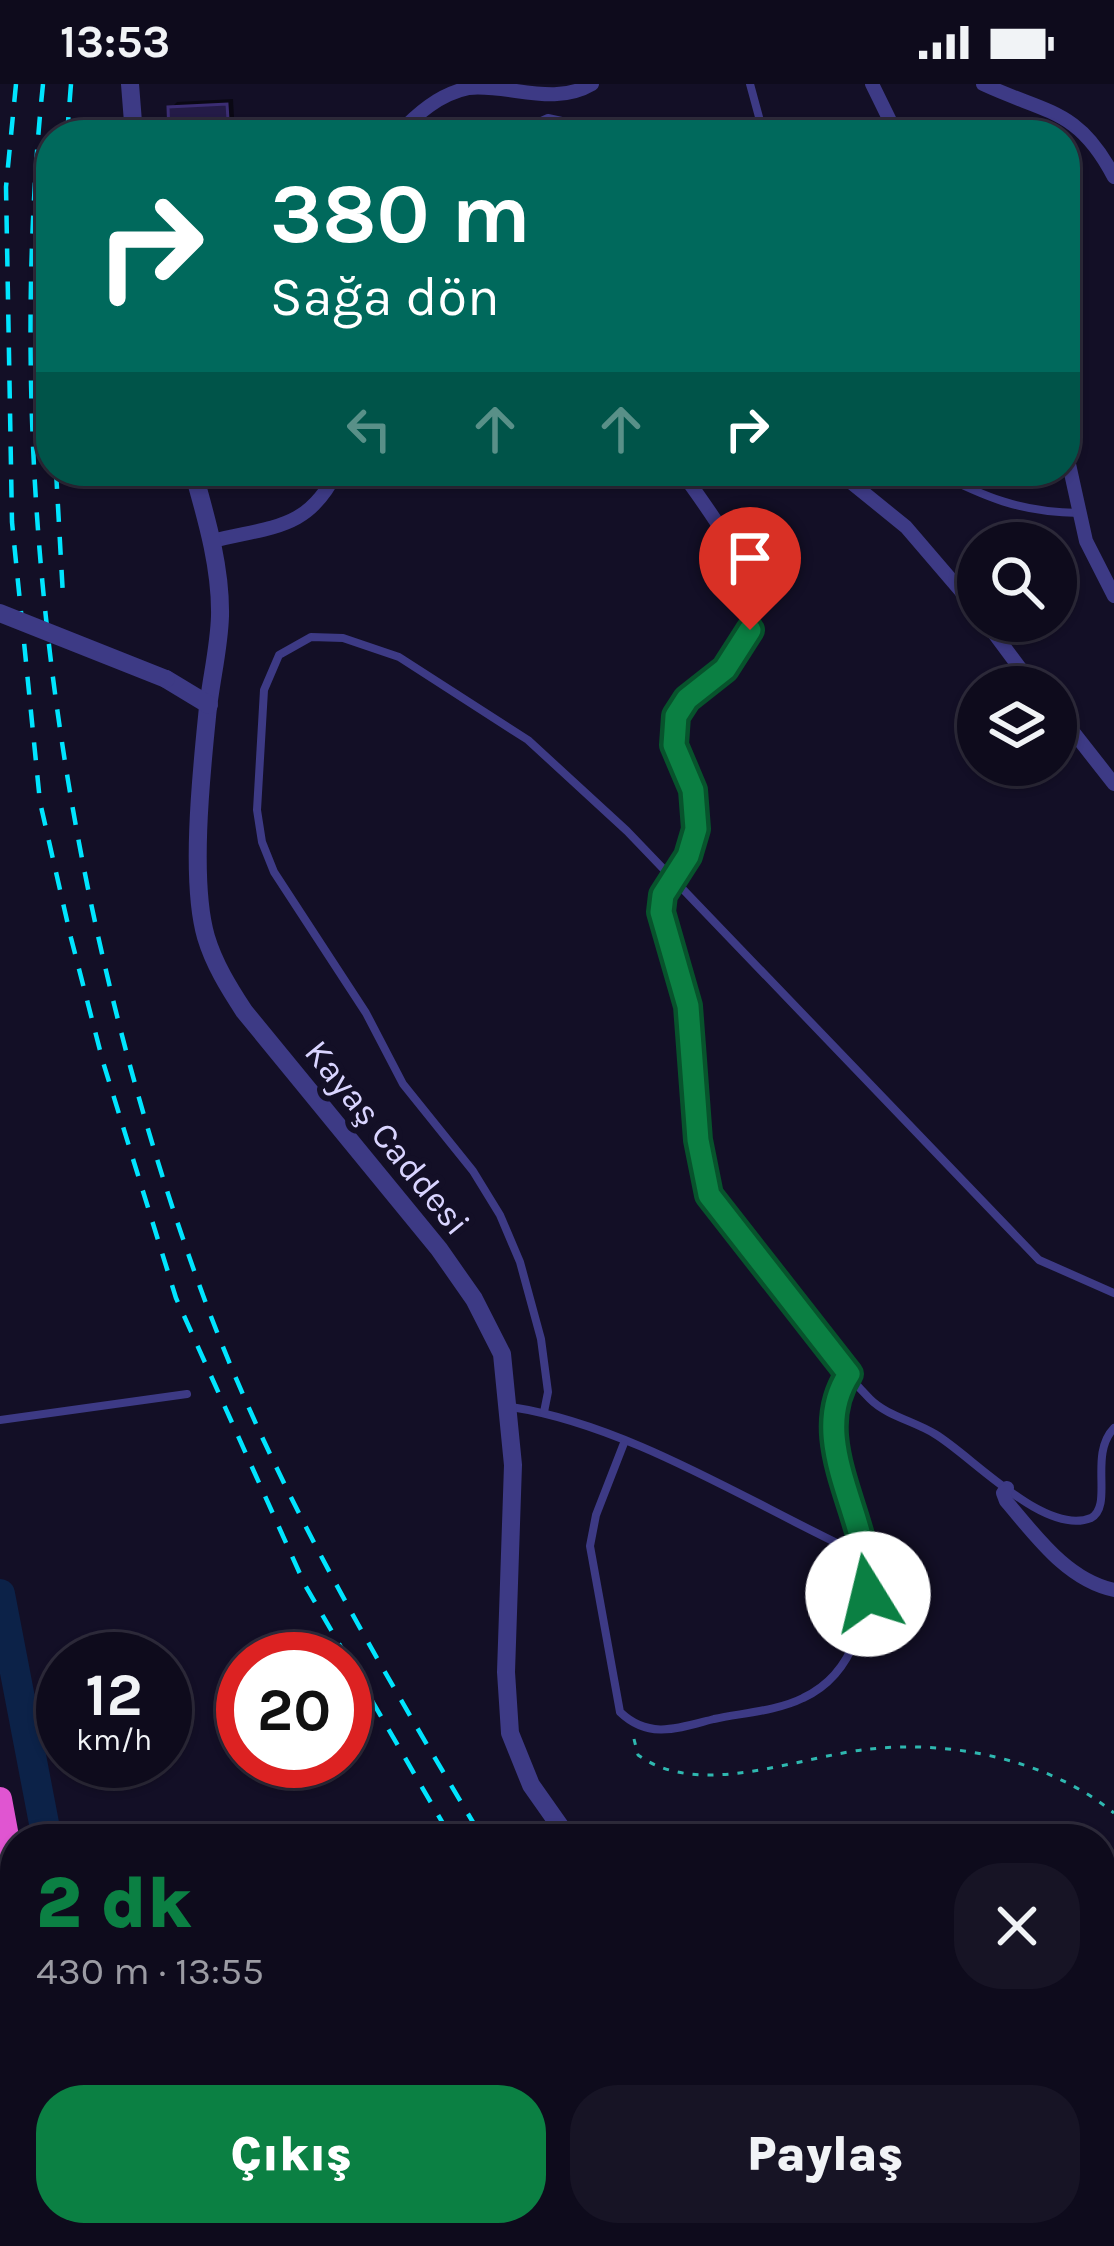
<!DOCTYPE html>
<html lang="tr">
<meta charset="utf-8">
<style>
body{margin:0;font-family:Karla,sans-serif;background:#171425;color:#f1f3f6;height:100vh;display:flex;flex-direction:column;font-size:45px;white-space:nowrap}
*{box-sizing:border-box;margin:0}
p{font-size:39px;color:#9b9ba3}
.icon{flex:none;width:66px;height:66px;fill:none;stroke:currentColor;stroke-width:2;stroke-linecap:round;stroke-linejoin:round}
.map{position:relative;flex:1;overflow:hidden}
.side{position:absolute;left:0px;top:1740px;width:1116px;height:423px;display:flex;flex-direction:column;background:#0e0b1c;border-radius:48px 48px 0 0;box-shadow:0 3px 9px #0004,0 0 0 3px #2e2b3b}
.side>*{flex:none}
.guide{position:absolute;left:36px;top:36px;width:1044px;height:366px;border-radius:48px;box-shadow:0 3px 9px #0004,0 0 0 3px #2e2b3b;background:#00695c;color:#fff;overflow:hidden}
.fabs{position:absolute;left:957px;top:438px;display:grid;gap:24px}
.fabs a{display:grid;place-items:center;width:120px;height:120px;border-radius:50%;background:#0e0b1c;box-shadow:0 3px 9px #0004,0 0 0 3px #2e2b3b;font-size:60px}
.speed{position:absolute;left:36px;top:1548px;display:flex;gap:24px;font-size:60px;font-weight:700;text-align:center}
.speed>*{display:grid;place-content:center;width:156px;height:156px;border-radius:50%;background:#0e0b1c;box-shadow:0 3px 9px #0004,0 0 0 3px #2e2b3b;line-height:1}
.speed small{font-size:30px;font-weight:400}
.speed .limit{border:18px solid #d22;background:#fff;color:#111}
.pin{position:absolute;display:grid;place-items:center;width:102px;height:102px;color:#fff;margin:-123px -51px;border-radius:50% 50% 50% 0;rotate:-45deg;box-shadow:0 0 12px #0007}
.pin .icon{rotate:45deg}
.me{position:absolute;width:132px;margin:-66px;rotate:351deg;stroke-linejoin:round;filter:drop-shadow(0 0 9px #0008)}
.turn{display:flex;align-items:center;gap:42px;height:252px;padding:0 36px;font-size:54px}
.turn .icon{width:156px;height:156px;stroke-width:2.5}
.turn b{display:block;font-size:84px;line-height:102px}
.lanes{display:flex;align-items:center;height:114px;padding:0 36px;background:#0003;justify-content:center;gap:60px;direction:ltr}
.lanes .off{opacity:.35}
.round{display:grid;place-items:center;flex:none;width:126px;height:126px;border-radius:48px;background:#171425}
.head{display:flex;align-items:center;justify-content:space-between;height:204px;padding:0 36px}
h1{font-size:72px;font-weight:800;line-height:90px;color:#0b8043}
.button{display:flex;gap:24px;margin-top:auto;padding:24px 36px}
.button a{flex:1;height:138px;border-radius:48px;background:#0b8043;color:#fff;font-size:48px;font-weight:800;line-height:138px;text-align:center}
.button a+a{background:#171425;color:#f1f3f6}
.status{display:flex;justify-content:space-between;align-items:center;height:84px;padding:0 60px;background:#0e0b1c;direction:ltr}
.status svg{height:33px;fill:currentColor}
.map>svg:first-child{display:block}
.shadow{fill:#0007}
.lines{fill:none;stroke-linecap:round;stroke-linejoin:round}
.river{stroke:#0c2248;stroke-width:30}
.building{fill:#241b47;stroke:#3b2d73;stroke-width:3}
.path{stroke:#2fb8b0;stroke-width:3;stroke-dasharray:6 9;stroke-linecap:butt}
.service{stroke:#3d3a85;stroke-width:8}
.minor{stroke:#3d3a85;stroke-width:14}
.tertiary{stroke:#3d3a85;stroke-width:18}
.trunk{stroke:#e055d1;stroke-width:24}
.rail{stroke:#00e5ff;stroke-width:4.5;stroke-dasharray:18 15;stroke-linecap:butt}
.tertiary-bridge{stroke:#3d3a85;stroke-width:18}
.route-casing{stroke:#07532c;stroke-width:30}
.route{stroke:#0b8043;stroke-width:21}
.labels{text-anchor:middle;stroke-width:12;stroke-linejoin:round;paint-order:stroke}
.street-label{font-size:36px;fill:#d9d4ff;stroke:#130f26}
</style>
<div class="status"><b>13:53</b><svg viewBox="0 0 49 12"><path d="M0 12V9h3v3zM5 12V6h3v6zM10 12V3h3v9zM15 12V0h3v12zM26 1h20v11H26zM47 4h2v5h-2z"/></svg></div>
<div class="map">
<svg width="1114" height="2162" viewBox="0 0 1114 2162">
<rect width="100%" height="100%" fill="#130f26"/>
<polygon class="shadow" points="233,15 235,51 173,51 171,24 177,18"/>
<g class="lines">
<g class="river">
<polyline points="0,1510 47,1755"/>
<polyline points="122,2148 125,2162"/>
</g>
</g>
<polygon class="building" points="227,20 229,51 169,51 168,23"/>
<g class="lines">
<path class="path" d="M 634,1655 L 638,1671 C 700,1716 799,1672 870,1665 C 953,1656 1049,1676 1114,1729"/>
<g class="service">
<polyline points="750,0 762,44 759,51"/>
<polyline points="529,51 537,39 548,34 626,51"/>
<path d="M 933,387 C 985,413 1019,428 1079,429"/>
<path d="M 671,798 C 653,826 669,847 677,877 C 699,949 690,1025 704,1099 L 715,1121 C 772,1181 812,1256 870,1315 C 887,1332 914,1337 935,1350 C 972,1372 1045,1453 1091,1434 C 1114,1421 1088,1371 1114,1344"/>
<path d="M 511,1323 C 623,1340 739,1412 841,1461 L 864,1465"/>
<polyline points="544,1328 548,1308 541,1255 520,1178 500,1131 473,1087 403,1000 366,929 274,788 262,758 257,726 264,606 279,571 311,553 343,554 399,573 528,656 627,747 1039,1176 1114,1209"/>
<polyline points="0,1336 187,1310"/>
<path d="M 624,1359 L 596,1431 L 590,1462 L 620,1628 C 649,1656 679,1644 714,1635 C 742,1629 777,1627 803,1614 C 829,1602 846,1581 856,1554 C 864,1535 870,1513 869,1492 C 865,1423 807,1355 849,1290"/>
<polyline points="1101,2090 1114,2082"/>
</g>
<g class="minor">
<polyline points="872,0 897,51"/>
<path d="M 983,0 C 1047,30 1078,24 1114,93"/>
<path d="M 397,51 C 417,30 439,10 469,4 C 511,0 553,23 592,0"/>
<polyline points="1065,362 1086,457 1114,512"/>
<polyline points="837,387 906,443 978,527"/>
<path d="M 212,457 C 271,442 308,447 337,387"/>
<polyline points="985,537 1034,603"/>
<polyline points="1056,626 1114,700"/>
<path d="M 672,797 C 697,758 703,728 684,685 C 678,671 671,658 673,641 C 678,615 703,604 721,588 C 790,525 721,445 681,387"/>
<path d="M 1007,1404 L 1003,1409 L 1006,1417 C 1036,1452 1067,1496 1114,1506"/>
<polyline points="369,2148 374,2162"/>
<polyline points="516,2148 521,2162"/>
</g>
<g class="tertiary">
<polyline points="130,0 134,51"/>
<path d="M 193,387 C 206,433 221,483 220,532 C 219,566 210,599 207,633 C 201,692 190,798 206,853 C 214,880 229,904 244,927 L 439,1165 L 474,1215 L 502,1270 L 513,1381 L 506,1588 L 510,1649 L 531,1701 L 569,1755"/>
<polyline points="166,595 209,621"/>
<polyline points="637,2162 637,2148"/>
</g>
<g class="trunk">
<polyline points="0,1715 15,1796"/>
<polyline points="0,1947 15,2027"/>
<polyline points="38,2148 40,2162"/>
<polyline points="80,2148 83,2162"/>
</g>
<g class="rail">
<polyline points="16,0 6,103 12,438 40,718 71,854 103,978 176,1214 305,1501 452,1755"/>
<path d="M 43,0 C 2,397 64,829 200,1203 C 271,1399 377,1577 483,1755"/>
<polyline points="67,51 71,0"/>
<polyline points="56,387 63,512"/>
<polyline points="686,2148 694,2162"/>
<polyline points="716,2148 724,2162"/>
</g>
<polyline class="tertiary-bridge" points="0,529 166,595"/>
</g>
<g class="lines">
<defs>
<path id="route" d="M 750,546 L 725,585 L 687,615 L 676,632 L 674,661 L 693,706 L 696,745 L 688,772 L 663,811 L 661,828 L 688,922 L 698,1056 L 709,1111 L 849,1290 C 804,1358 873,1436 868,1510"/>
</defs>
<use href="#route" class="route-casing"/>
<use href="#route" class="route"/>
</g>
<g class="labels">
<g class="street-label">
<text transform="translate(388 1053) rotate(51)" y="13">Kayaş Caddesi</text>
</g>
</g>
</svg>
<div class="fabs">
<a><svg class="icon" aria-label="search" viewBox="0 0 24 24"><circle cx="10" cy="10" r="6"/><path d="M15 15l6 6"/></svg></a>
<a><svg class="icon" aria-label="layers" viewBox="0 0 24 24"><path d="M12 4l9 5-9 5-9-5zM3 14l9 5 9-5"/></svg></a>
</div>
<div class="speed"><div>12<small>km/h</small></div><div class="limit">20</div></div>
<div class="pin" style="left:750px;top:546px;background:#d93025"><svg class="icon" aria-label="arrive" viewBox="0 0 24 24"><path d="M6 21V4h12l-3 4 3 4H6"/></svg></div>
<svg class="me" style="left:868px;top:1510px" viewBox="-20 -20 40 40"><circle r="19" fill="#fff"/><path d="M0-13L10 11 0 6-10 11z" fill="#0b8043"/></svg>
<div class="guide">
<div class="turn"><svg class="icon" aria-label="right" viewBox="0 0 24 24"><path d="M7 20v-9h11M14 6l5 5-5 5"/></svg><div><b>380 m</b>Sağa dön</div></div>
<div class="lanes"><svg class="icon off" aria-label="left" viewBox="0 0 24 24"><path d="M17 20v-9H6M10 6l-5 5 5 5"/></svg><svg class="icon off" aria-label="ahead" viewBox="0 0 24 24"><path d="M12 20V5M6 11l6-6 6 6"/></svg><svg class="icon off" aria-label="ahead" viewBox="0 0 24 24"><path d="M12 20V5M6 11l6-6 6 6"/></svg><svg class="icon" aria-label="right" viewBox="0 0 24 24"><path d="M7 20v-9h11M14 6l5 5-5 5"/></svg></div>
</div>
<section class="side">
<div class="head"><div><h1>2 dk</h1><p>430 m · 13:55</p></div><a class="round"><svg class="icon" aria-label="close" viewBox="0 0 24 24"><path d="M6 6l12 12M18 6L6 18"/></svg></a></div>
<div class="button"><a>Çıkış</a><a>Paylaş</a></div>
</section>
</div>
